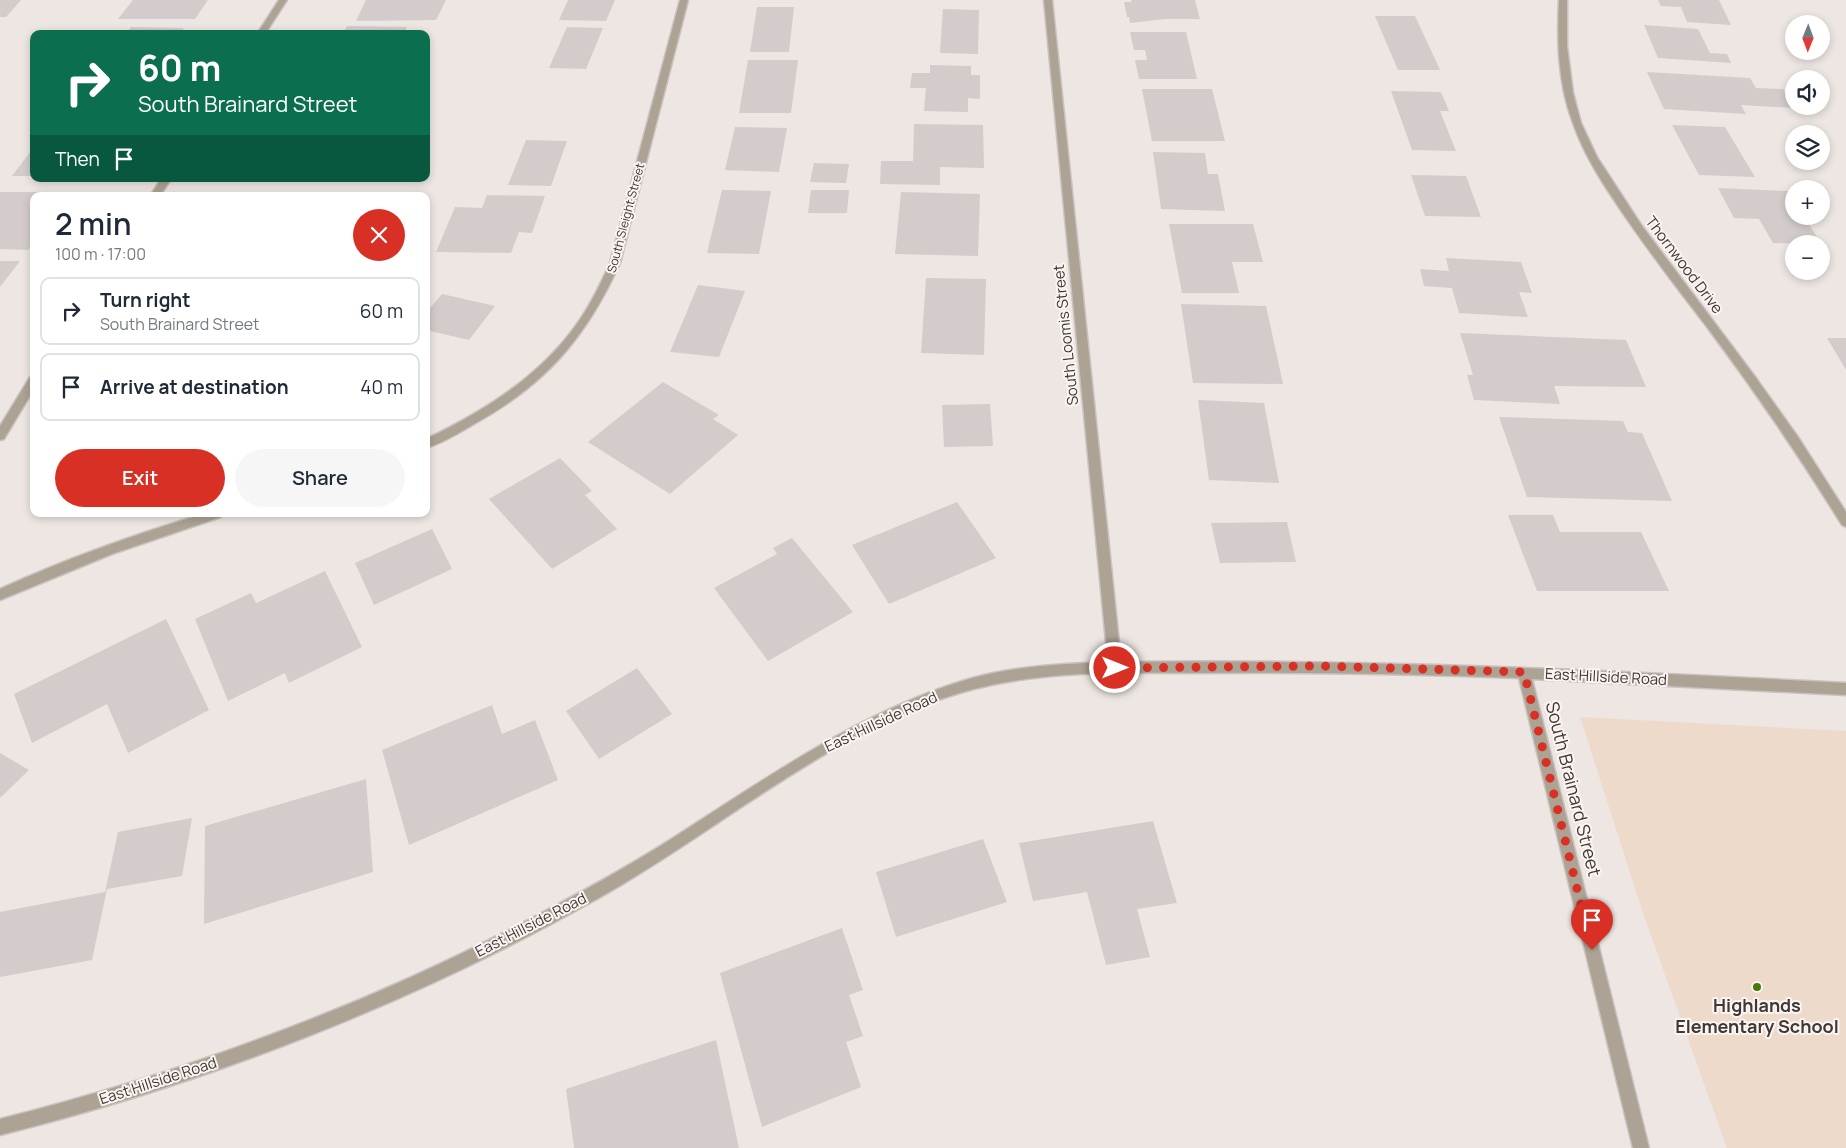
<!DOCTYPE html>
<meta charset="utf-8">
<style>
body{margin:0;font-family:Manrope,sans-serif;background:#f6f6f7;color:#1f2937;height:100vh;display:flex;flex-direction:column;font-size:19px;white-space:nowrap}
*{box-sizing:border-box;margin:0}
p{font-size:16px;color:#747a83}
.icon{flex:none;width:28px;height:28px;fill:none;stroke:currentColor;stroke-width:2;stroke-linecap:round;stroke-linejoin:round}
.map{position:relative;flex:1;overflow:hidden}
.drawer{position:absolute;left:30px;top:192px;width:400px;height:325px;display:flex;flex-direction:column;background:#fff;border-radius:10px;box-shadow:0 2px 8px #0003}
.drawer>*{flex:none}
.banner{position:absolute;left:30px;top:30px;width:400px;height:152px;border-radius:10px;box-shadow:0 2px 8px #0003;background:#0b6e4f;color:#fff;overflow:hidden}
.needle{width:32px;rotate:181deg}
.tools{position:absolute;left:1785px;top:15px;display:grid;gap:10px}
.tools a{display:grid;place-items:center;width:45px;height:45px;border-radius:50%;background:#fff;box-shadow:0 2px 8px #0003;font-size:25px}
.pin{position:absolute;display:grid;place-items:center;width:42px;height:42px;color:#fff;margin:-51px -21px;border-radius:50% 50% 50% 0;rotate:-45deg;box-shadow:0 0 5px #0007}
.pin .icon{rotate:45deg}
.me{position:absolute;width:55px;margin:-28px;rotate:90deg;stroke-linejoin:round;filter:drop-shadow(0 0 4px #0008)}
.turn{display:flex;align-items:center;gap:18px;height:105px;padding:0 25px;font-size:22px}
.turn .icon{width:65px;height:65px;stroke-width:2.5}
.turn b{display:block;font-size:35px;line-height:42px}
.then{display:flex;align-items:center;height:48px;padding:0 25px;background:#0003;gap:10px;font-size:19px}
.round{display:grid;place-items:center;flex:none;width:52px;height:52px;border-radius:26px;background:#f6f6f7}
.summary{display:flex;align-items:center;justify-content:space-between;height:85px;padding:0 25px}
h1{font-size:30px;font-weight:600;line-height:38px}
.button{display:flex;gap:10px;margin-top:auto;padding:10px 25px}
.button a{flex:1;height:58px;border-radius:30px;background:#d93025;color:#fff;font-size:20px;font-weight:600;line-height:58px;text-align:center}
.button a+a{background:#f6f6f7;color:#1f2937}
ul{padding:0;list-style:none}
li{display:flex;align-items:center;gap:15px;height:68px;margin:0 10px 8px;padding:0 15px;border:2px solid #e0e1e3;border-radius:10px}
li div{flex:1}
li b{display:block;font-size:19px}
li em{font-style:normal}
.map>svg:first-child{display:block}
.education{fill:#eedacb}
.building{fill:#d4cccb}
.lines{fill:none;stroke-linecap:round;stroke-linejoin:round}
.street-casing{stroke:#cac3c0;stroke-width:3}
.street{fill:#aca394;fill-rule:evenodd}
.route{stroke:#d93025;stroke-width:9;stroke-dasharray:0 16.2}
.poi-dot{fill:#457a0b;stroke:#fbf4f0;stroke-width:2}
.labels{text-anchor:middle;stroke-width:4;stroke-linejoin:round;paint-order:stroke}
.far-street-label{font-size:12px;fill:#3c3938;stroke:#fbf4f0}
.street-label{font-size:15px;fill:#3c3938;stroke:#fbf4f0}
.near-street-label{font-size:18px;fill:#3c3938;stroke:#fbf4f0}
.near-poi-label{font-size:18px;font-weight:bold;fill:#3c3938;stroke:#fbf4f0}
</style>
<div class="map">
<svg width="1846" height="1148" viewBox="0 0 1846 1148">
<rect width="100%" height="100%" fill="#ede6e2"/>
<polygon class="education" points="1580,717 1846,731 1846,1148 1727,1148 1644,916"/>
<g class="building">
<polygon points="0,0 21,0 6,17 0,17"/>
<polygon points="133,0 208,0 195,19 118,19"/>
<polygon points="366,0 446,0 436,20 356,21"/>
<polygon points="568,0 615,0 606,21 559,20"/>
<polygon points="1131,0 1195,0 1200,19 1165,19 1130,23 1129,17 1127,17 1124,2 1132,2"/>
<polygon points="1658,0 1719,0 1731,25 1687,22 1681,7 1661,6"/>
<polygon points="757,7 794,7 789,52 750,52"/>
<polygon points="943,9 979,10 978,54 940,53"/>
<polygon points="1375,16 1415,16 1440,70 1398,70"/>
<polygon points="1644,25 1698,29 1710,53 1727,54 1731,63 1658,58"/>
<polygon points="347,26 407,27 404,34 343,34"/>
<polygon points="131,27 184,28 180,34 126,34"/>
<polygon points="567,27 603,28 586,69 549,68"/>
<polygon points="1130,32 1186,32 1197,79 1139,79 1135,60 1147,60 1145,50 1134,50"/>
<polygon points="748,60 798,60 791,113 739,113"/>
<polygon points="930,65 971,66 971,75 980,75 980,99 968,98 968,112 924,111 926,88 910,88 912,73 930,73"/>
<polygon points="1647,72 1750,78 1756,88 1783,89 1794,108 1741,105 1746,114 1664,109"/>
<polygon points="1142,89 1212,89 1225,141 1152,141"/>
<polygon points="1391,91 1441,92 1449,111 1440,111 1456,151 1412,150"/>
<polygon points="914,124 983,125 984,168 940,167 940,185 880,184 881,161 913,161"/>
<polygon points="1672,125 1725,127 1755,177 1699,175"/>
<polygon points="735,127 787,128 779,172 725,170"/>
<polygon points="526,140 567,141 551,186 508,185"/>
<polygon points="34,147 34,176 12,176"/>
<polygon points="1153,152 1205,153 1208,174 1218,174 1225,211 1161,209"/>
<polygon points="814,163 849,164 846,183 810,182"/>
<polygon points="1411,175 1466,176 1481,217 1425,216"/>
<polygon points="1718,188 1788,191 1794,200 1794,216 1804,216 1821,244 1773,243 1759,219 1734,218"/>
<polygon points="722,190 771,191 759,254 707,253"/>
<polygon points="811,190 849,190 847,213 808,213"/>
<polygon points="0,192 56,192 53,196 34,196 34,242 28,250 0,249"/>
<polygon points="901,192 980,194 978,256 895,254"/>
<polygon points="487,195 545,196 532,233 519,232 511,253 436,252 455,207 482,208"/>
<polygon points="1169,224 1253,224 1263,262 1232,262 1239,293 1182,293"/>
<polygon points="1446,258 1521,262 1532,293 1519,292 1528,317 1459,313 1452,288 1424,286 1420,269 1449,271"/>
<polygon points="0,261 20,261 0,287"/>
<polygon points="926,278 986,279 984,355 921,353"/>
<polygon points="698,285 745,291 719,357 670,352"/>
<polygon points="442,294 495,306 469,340 426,330 426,313"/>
<polygon points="1181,304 1266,306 1283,384 1193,383"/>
<polygon points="1460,333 1626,340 1646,387 1554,386 1560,404 1474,400 1467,375 1473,375"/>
<polygon points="1827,338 1846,338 1846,370"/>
<polygon points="663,382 719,415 713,419 738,435 670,494 588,442"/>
<polygon points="1198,400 1264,403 1279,483 1209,480"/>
<polygon points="990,404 993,446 944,447 942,405"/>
<polygon points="1499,417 1623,421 1628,432 1642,433 1672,501 1527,497"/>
<polygon points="560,458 592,491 585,495 617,529 552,569 489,499"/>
<polygon points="957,502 996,558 889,604 852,545"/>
<polygon points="1508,515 1553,515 1560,532 1641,532 1669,591 1537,591"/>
<polygon points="1287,522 1296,562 1220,563 1211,523"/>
<polygon points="432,529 452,569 374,605 355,563"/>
<polygon points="792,538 853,612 768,661 714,588 777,554 773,548"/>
<polygon points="325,571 362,647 289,683 285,673 228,701 195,619 251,593 256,603"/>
<polygon points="166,619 209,710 128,753 107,704 32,743 14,694"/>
<polygon points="637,668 672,714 599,759 566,711"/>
<polygon points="492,705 502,734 535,720 558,780 409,845 382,750"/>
<polygon points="0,753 29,770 0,798"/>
<polygon points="366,779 373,872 204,924 205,826"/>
<polygon points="192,818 182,876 107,889 92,960 0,977 0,912 105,892 118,832"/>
<polygon points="1153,821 1177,903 1137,909 1150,957 1106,965 1087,892 1033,901 1019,843"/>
<polygon points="983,839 1007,902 896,937 876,872"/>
<polygon points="842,928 863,990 849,995 863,1036 846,1042 861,1087 762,1127 720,973"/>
<polygon points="716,1040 739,1148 574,1148 566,1089"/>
</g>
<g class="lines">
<defs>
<g id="street">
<polygon points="279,0 287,0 265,34 257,34"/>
<path d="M 680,0 L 688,0 L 620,263 C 586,338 546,384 474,424 C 459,433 443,443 426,448 L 426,439 C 485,411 542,375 579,321 C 592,302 601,283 610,263 Z"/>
<path d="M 1044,0 L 1052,0 L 1121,662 C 1363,659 1604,670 1846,683 L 1846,695 L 1532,679 L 1649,1148 L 1633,1148 L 1519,678 C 1413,674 1307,672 1201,673 C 1125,673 1048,670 974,689 C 837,725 719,831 597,899 C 412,1003 206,1084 0,1135 L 0,1119 C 180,1074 363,1007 528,920 C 578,894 628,867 676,836 C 770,776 861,711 969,679 C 1014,666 1062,664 1108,662 Z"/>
<path d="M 1559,0 L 1567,0 L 1567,46 L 1573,93 L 1581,123 L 1597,157 L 1642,226 L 1756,378 L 1798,437 L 1846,512 L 1846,527 L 1842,525 C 1801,459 1757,394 1710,331 C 1678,289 1645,247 1616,203 C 1599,178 1583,152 1573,123 C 1558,84 1557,41 1559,0 Z"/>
<polygon points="161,179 171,179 160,196 150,196"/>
<polygon points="34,376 34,389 4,439 0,440 0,426 30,377"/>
<path d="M 203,514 L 223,514 L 221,517 L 112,554 L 0,600 L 0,589 C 66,559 133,535 203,514 Z"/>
</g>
</defs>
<use href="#street" class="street-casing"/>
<use href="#street" class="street"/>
</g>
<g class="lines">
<polyline class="route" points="1115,668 1319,666 1524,672 1592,950"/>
</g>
<circle class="poi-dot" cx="1757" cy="987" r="5"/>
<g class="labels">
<g class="far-street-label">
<text transform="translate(626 218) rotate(-75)" y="4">South Sleight Street</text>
</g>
<g class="street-label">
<text transform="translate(1684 265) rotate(53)" y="5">Thornwood Drive</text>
<text transform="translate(1066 335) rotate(-96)" y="5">South Loomis Street</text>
<text transform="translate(1606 677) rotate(3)" y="5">East Hillside Road</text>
<text transform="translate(881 722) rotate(-25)" y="5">East Hillside Road</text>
<text transform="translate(531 925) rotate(-27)" y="5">East Hillside Road</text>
<text transform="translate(158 1081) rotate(-18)" y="5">East Hillside Road</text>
</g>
<g class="near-street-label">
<text transform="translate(1573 789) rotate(76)" y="6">South Brainard Street</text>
</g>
<g class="near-poi-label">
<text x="1757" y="1012">Highlands<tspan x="1757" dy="21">Elementary School</tspan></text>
</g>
</g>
</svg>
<div class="tools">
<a><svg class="needle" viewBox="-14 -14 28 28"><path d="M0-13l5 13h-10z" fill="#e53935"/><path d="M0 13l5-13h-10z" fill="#747a83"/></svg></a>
<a><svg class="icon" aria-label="sound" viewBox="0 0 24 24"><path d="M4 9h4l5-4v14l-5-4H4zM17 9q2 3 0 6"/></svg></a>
<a><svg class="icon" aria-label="layers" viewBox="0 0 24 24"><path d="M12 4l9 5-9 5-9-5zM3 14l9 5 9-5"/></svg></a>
<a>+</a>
<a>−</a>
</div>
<div class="pin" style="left:1592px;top:950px;background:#d93025"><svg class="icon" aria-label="arrive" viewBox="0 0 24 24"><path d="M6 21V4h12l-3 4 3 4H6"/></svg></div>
<svg class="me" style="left:1115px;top:668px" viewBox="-20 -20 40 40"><circle r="17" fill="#d93025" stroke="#fff" stroke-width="3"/><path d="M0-11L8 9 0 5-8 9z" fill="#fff"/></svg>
<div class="banner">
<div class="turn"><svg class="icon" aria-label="right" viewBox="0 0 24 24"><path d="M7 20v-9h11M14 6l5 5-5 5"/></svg><div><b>60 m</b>South Brainard Street</div></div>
<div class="then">Then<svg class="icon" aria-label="arrive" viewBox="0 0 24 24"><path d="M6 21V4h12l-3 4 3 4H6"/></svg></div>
</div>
<section class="drawer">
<div class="summary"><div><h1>2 min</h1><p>100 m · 17:00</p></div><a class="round" style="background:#d93025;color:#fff"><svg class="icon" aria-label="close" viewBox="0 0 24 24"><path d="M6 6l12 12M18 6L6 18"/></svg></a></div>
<ul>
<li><svg class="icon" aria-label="right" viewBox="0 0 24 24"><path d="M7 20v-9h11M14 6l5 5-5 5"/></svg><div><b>Turn right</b><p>South Brainard Street</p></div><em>60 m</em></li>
<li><svg class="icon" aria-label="arrive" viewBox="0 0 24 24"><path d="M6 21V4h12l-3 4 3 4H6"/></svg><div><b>Arrive at destination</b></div><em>40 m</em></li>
</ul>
<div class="button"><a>Exit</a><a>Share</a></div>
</section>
</div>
